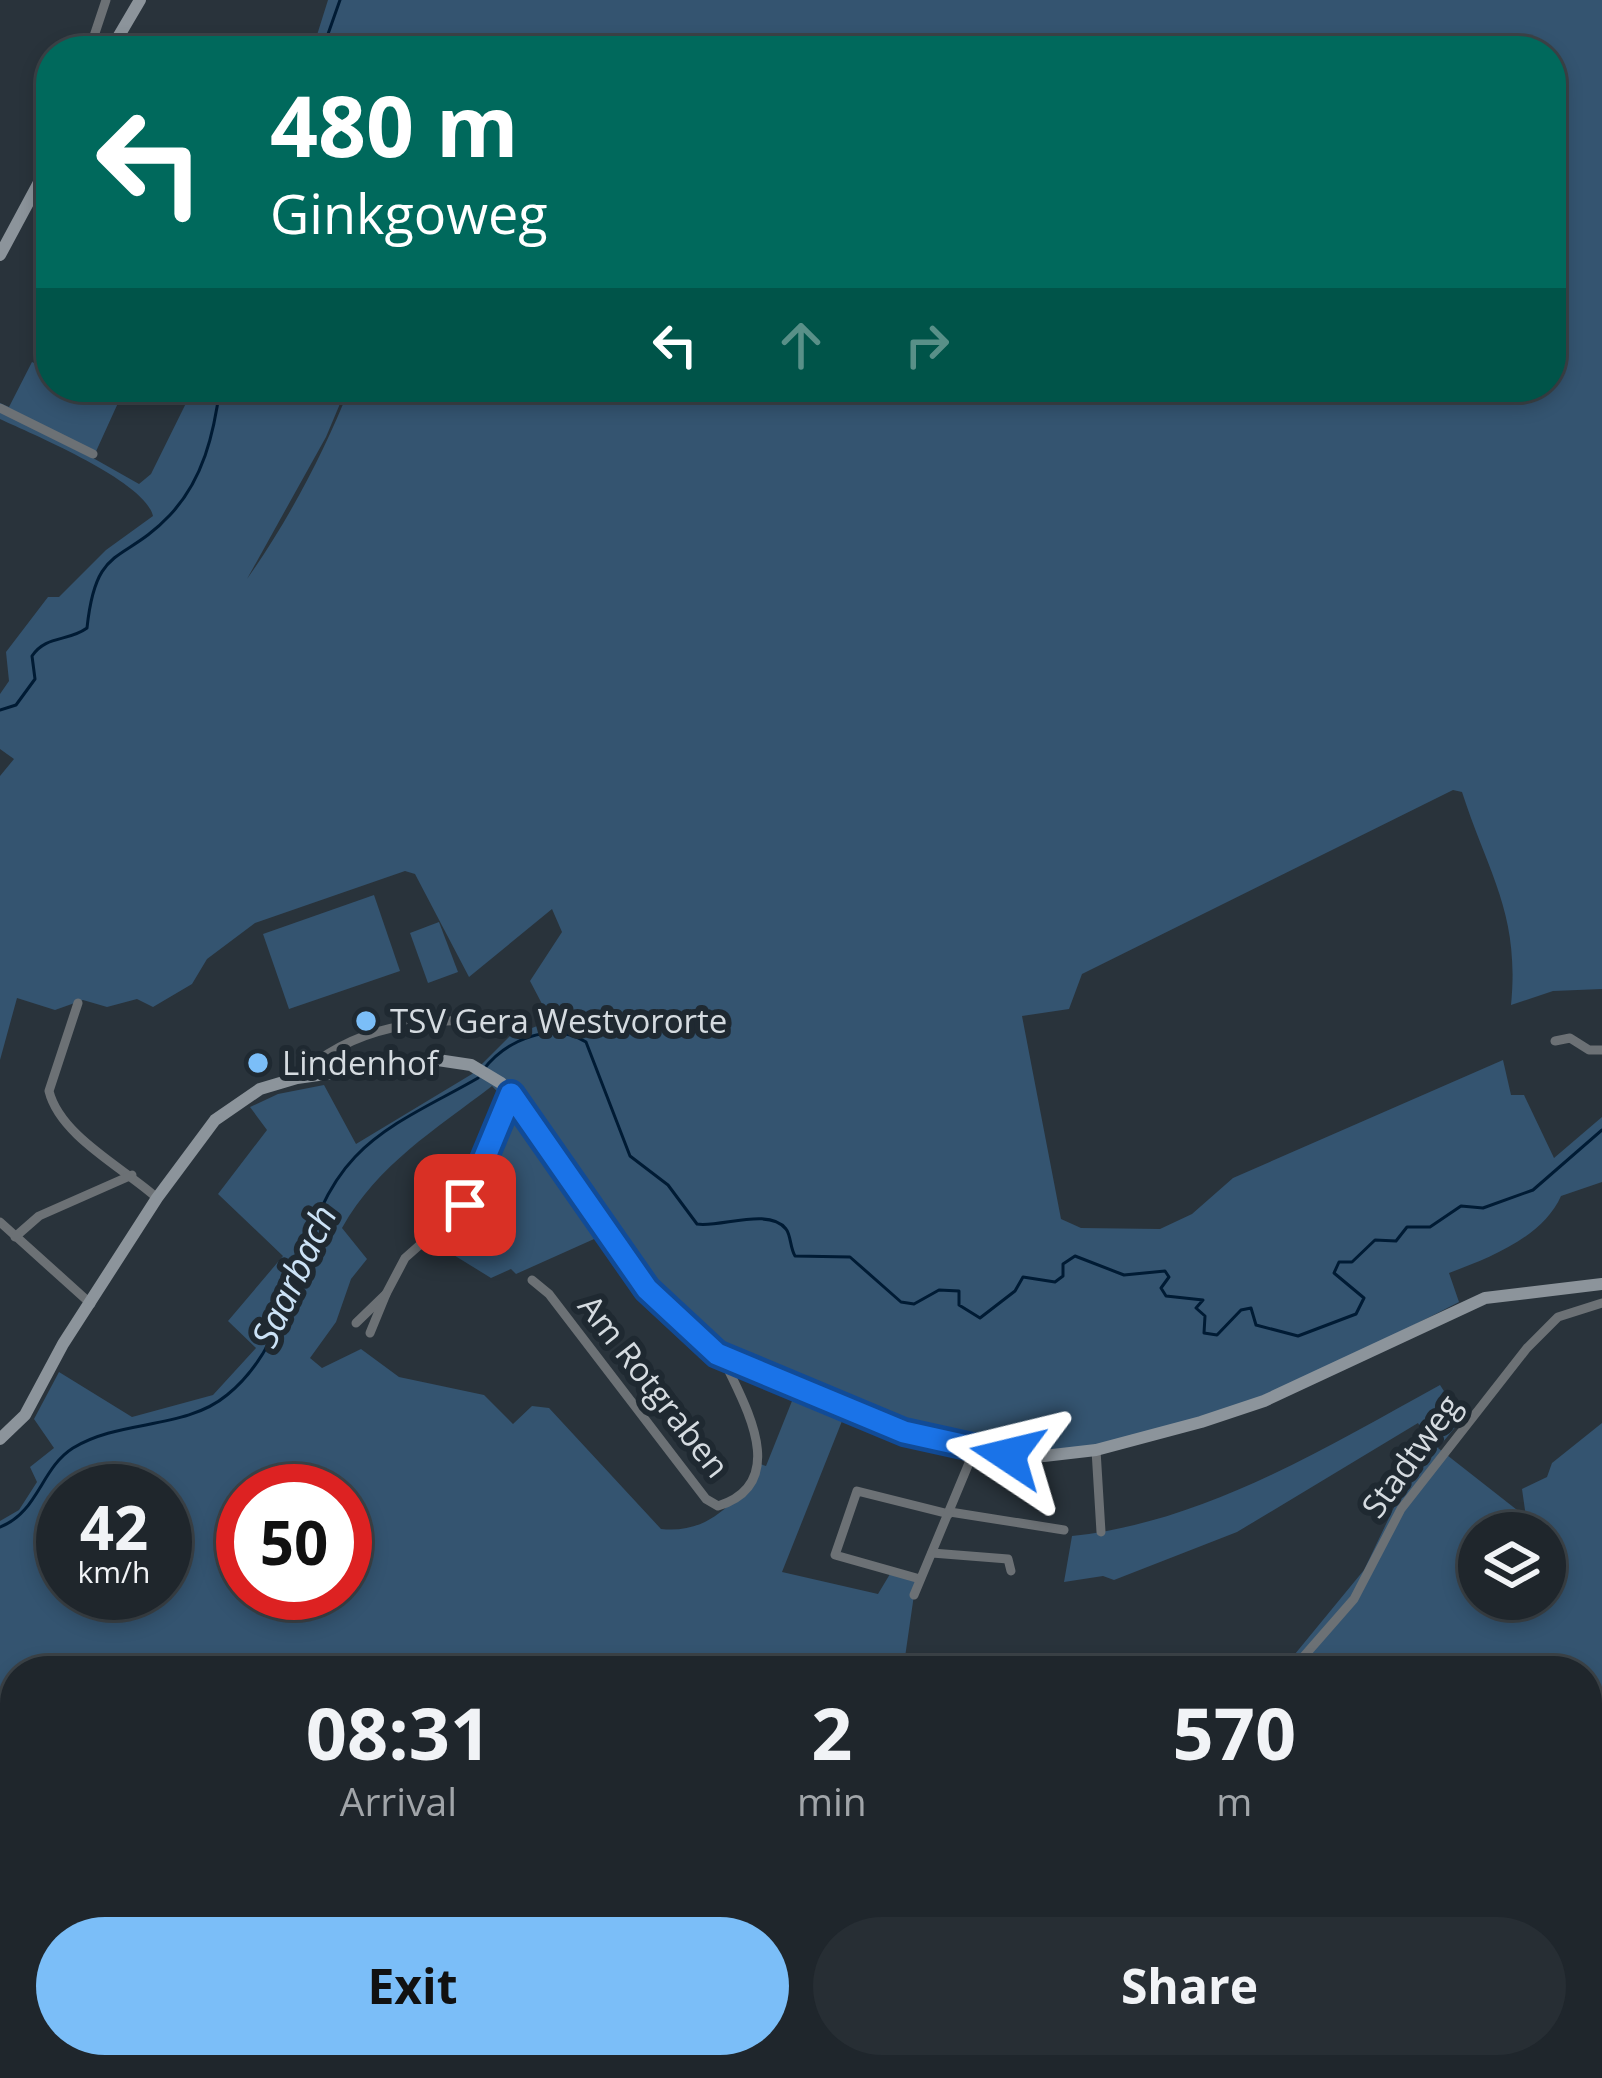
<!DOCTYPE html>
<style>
body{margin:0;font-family:"Open Sans",sans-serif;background:#272e34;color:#f1f3f6;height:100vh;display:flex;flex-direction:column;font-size:45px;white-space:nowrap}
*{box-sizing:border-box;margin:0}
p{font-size:39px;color:#a1a5a9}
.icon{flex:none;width:66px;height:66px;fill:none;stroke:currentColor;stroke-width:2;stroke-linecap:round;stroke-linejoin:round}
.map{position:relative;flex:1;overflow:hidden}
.panel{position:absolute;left:0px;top:1656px;width:1602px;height:423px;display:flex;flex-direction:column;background:#1f262c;border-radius:48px 48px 0 0;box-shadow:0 6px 18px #0003,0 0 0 3px #3c4348}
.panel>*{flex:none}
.hud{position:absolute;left:36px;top:36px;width:1530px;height:366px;border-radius:48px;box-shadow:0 6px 18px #0003,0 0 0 3px #3c4348;background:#00695c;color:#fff;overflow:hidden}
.buttons{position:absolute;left:1458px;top:1512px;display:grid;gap:24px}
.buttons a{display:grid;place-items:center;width:108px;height:108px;border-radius:50%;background:#1f262c;box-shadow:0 6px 18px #0003,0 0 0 3px #3c4348;font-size:60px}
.speed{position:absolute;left:36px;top:1464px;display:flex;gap:24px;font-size:60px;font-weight:700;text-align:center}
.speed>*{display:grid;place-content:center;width:156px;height:156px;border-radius:50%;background:#1f262c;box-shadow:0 6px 18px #0003,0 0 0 3px #3c4348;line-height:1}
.speed small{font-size:30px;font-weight:400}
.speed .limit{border:18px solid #d22;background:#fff;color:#111}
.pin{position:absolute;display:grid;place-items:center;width:102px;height:102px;color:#fff;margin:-51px;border-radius:24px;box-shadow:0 6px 18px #0006}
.me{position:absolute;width:132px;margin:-66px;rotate:280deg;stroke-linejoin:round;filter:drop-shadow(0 0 9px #0008)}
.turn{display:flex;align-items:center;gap:42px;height:252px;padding:0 36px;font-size:54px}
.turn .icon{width:156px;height:156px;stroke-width:2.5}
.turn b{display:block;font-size:84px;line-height:102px}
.lanes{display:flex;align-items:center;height:114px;padding:0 36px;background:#0003;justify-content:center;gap:60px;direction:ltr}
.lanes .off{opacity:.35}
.eta{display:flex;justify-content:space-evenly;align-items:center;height:204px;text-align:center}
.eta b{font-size:72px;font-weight:700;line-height:84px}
.action{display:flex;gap:24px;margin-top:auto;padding:24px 36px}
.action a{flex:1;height:138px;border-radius:72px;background:#7bbef8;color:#111;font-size:48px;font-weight:700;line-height:138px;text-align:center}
.action a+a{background:#272e34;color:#f1f3f6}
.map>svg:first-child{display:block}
.green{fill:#345470;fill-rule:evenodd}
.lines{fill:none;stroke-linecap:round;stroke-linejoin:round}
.stream{stroke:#001b34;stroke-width:3}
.street{stroke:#6c7175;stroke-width:9}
.secondary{stroke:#8c949b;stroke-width:12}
.route-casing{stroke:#114b97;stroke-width:30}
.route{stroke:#1a73e8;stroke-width:21}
.poi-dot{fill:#7bbef8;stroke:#1f2931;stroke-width:4.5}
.labels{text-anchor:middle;stroke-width:12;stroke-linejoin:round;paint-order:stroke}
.poi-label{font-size:33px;fill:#d5dbe0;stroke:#1f2931;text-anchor:start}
.street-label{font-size:33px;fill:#d5dbe0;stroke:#1f2931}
.water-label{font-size:36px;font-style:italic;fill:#cbe2f6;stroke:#1f2931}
</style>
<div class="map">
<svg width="1602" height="2078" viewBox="0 0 1602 2078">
<rect width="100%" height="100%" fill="#29333b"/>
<g class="green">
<path d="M 328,0 L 1602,0 L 1602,989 L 1553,991 L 1511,1005 C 1520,914 1489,875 1462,792 L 1453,790 L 1082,974 L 1069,1009 L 1022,1016 L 1061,1219 L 1081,1228 L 1160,1229 L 1192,1214 L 1233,1178 L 1503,1060 L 1511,1095 L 1524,1095 L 1554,1158 L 1602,1117 L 1602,1182 L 1561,1196 C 1543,1237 1489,1258 1449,1273 L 1459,1302 C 1331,1367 1154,1461 1008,1450 C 953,1446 899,1424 848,1406 L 782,1572 L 878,1594 L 890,1574 L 916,1581 L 903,1671 L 15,1671 L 15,1773 L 0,1769 L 0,1521 L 19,1510 L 37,1482 L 30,1467 L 54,1448 L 34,1419 L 59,1372 L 132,1417 L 213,1395 L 256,1348 L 228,1321 L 283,1256 L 218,1194 L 267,1130 L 250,1107 L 278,1094 L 324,1085 L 356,1144 L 472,1074 L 510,1036 L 551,1021 L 530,981 L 562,932 L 552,909 L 469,977 L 415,874 L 405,871 L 255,923 L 207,959 L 192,984 L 153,1007 L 137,999 L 107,1007 L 83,1000 L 55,1010 L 17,998 L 0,1060 L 0,776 L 14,759 L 0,749 L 0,694 L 9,681 L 6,652 L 48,597 L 59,597 L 106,550 L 153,516 C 145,481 34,435 0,419 L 0,403 L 9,407 L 32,362 L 51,371 L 51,387 L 85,387 L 118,403 L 93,458 L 139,484 L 151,474 L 194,387 L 347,387 L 326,437 L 247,579 C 288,521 324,453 350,387 L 1551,387 L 1551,51 L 312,51 ZM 492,1086 L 510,1105 L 467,1209 L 431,1241 L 491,1278 L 511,1269 L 516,1274 L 603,1235 C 659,1318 701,1357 794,1396 L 766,1466 L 760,1464 C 736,1502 710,1534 661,1529 L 549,1408 L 532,1406 L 513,1424 L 484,1395 L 399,1377 L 361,1349 L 322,1368 L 310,1358 L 336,1322 L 351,1279 L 367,1259 L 342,1228 C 378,1164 435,1130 492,1086 ZM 63,1491 L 165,1491 L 165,1593 L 63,1593 ZM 243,1491 L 345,1491 L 345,1593 L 243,1593 Z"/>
<polygon points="374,895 400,971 289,1009 263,934"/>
<polygon points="439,922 458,972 428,983 410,933"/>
<path d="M 1440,1385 L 1462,1419 L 1438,1448 L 1526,1517 L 1522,1489 L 1547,1477 L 1552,1463 L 1602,1423 L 1602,2078 L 1284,2078 L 1281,2064 L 1587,2064 L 1587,1671 L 1281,1671 L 1364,1570 L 1399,1497 L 1426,1461 L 1430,1444 L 1418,1423 L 1237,1532 L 1114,1580 L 1103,1576 L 1064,1582 L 1072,1536 C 1205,1522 1325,1448 1440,1385 ZM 1479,1533 L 1545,1533 L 1545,1599 L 1479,1599 Z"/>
<polygon points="0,1814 15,1829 15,2064 352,2064 369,2078 0,2078"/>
</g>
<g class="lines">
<g class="stream">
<polyline points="322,51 340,0"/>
<path d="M 0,710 L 16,705 L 35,679 L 32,656 C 46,635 68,642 87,628 C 96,542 123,565 170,515 C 203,480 214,434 220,387"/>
<path d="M 483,1070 C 507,1039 552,1021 586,1042 L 630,1156 L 668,1185 L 697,1224 C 720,1228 769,1207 786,1229 C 791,1235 790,1248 795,1256 L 850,1257 L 901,1302 L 914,1304 L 939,1290 L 959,1291 L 959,1305 L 980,1318 L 1015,1291 L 1023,1277 L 1055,1282 L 1063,1276 L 1063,1264 L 1075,1256 L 1124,1275 L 1165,1271 L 1169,1277 L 1161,1288 L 1166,1296 L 1203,1300 L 1196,1308 L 1205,1316 L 1204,1333 L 1217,1335 L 1241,1310 L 1251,1308 L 1256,1325 L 1298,1336 L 1356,1314 L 1364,1298 L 1334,1273 L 1339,1262 L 1352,1262 L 1375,1240 L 1396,1241 L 1407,1227 L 1430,1227 L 1461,1206 L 1483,1208 L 1533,1190 L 1602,1130"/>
<path d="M 0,1527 C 38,1513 41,1468 73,1448 C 120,1419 185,1430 227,1395 C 301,1336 291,1224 355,1157 C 388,1122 437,1102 478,1078"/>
</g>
<g class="street">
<polyline points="89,51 106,0"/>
<polyline points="0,408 93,454"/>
<path d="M 78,1003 L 49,1091 C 60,1136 124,1168 157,1198"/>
<polyline points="1555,1041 1570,1038 1589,1050 1602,1050"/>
<path d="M 297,1078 C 359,1019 429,1021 510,1019"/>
<polyline points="0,1222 91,1304"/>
<polyline points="15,1237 39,1216 132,1175"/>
<path d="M 532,1280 L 549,1294 L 706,1499 L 718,1506 C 788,1484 748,1411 729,1371 L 731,1363"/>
<polyline points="356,1323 386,1294 405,1258 465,1205 511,1094"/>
<polyline points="370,1333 386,1294"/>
<polyline points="1096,1450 1101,1532"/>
<polyline points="950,1512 1064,1530"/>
<polyline points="932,1553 1008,1559 1011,1571"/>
<polyline points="920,1579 835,1555 857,1491 949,1514"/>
<polyline points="914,1595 974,1451"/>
<polyline points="1291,1671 1354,1599 1401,1509 1527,1348 1558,1317 1602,1303"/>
<polyline points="0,1762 15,1767"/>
<polyline points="341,2064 352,2078"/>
<polyline points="872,2078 896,2064"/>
</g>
<g class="secondary">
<polyline points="110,51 140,0"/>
<polyline points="0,255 51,160"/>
<polyline points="0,1439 25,1415 63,1344 157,1198 215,1120 260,1089 297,1078 431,1059 471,1065 501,1083 647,1289 717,1354 904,1432 974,1451 1044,1456 1096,1450 1201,1422 1264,1401 1485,1298 1602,1284"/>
</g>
</g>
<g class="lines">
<defs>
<polyline id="route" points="465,1205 511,1094 647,1289 717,1354 904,1432 1008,1455"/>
</defs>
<use href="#route" class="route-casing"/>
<use href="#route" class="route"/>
</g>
<g class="poi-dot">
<circle cx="366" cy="1021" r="12"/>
<circle cx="258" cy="1063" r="12"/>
</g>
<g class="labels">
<g class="poi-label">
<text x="390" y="1033">TSV Gera Westvororte</text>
<text x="282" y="1075">Lindenhof</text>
</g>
<g class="street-label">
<text transform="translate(654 1386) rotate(52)" y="12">Am Rotgraben</text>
<text transform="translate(1411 1456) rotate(-54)" y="12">Stadtweg</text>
</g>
<g class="water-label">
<text transform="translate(294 1276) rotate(-65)" y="13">Saarbach</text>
</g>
</g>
</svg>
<div class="buttons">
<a><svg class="icon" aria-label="layers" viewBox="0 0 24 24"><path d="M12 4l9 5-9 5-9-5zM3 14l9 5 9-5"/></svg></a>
</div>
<div class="speed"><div>42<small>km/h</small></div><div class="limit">50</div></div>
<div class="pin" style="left:465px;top:1205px;background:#d93025"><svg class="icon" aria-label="arrive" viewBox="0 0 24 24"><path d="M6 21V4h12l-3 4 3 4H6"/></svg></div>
<svg class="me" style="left:1008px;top:1455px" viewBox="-20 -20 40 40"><path d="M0-17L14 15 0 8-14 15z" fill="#1a73e8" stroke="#fff" stroke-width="4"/></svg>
<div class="hud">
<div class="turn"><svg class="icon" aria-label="left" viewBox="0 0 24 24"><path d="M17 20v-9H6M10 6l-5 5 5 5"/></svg><div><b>480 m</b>Ginkgoweg</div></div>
<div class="lanes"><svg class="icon" aria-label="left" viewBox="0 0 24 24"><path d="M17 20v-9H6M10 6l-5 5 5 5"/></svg><svg class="icon off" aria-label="ahead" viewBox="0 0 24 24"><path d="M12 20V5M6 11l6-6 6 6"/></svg><svg class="icon off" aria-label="right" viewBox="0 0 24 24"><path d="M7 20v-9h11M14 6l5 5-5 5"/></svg></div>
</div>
<section class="panel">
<div class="eta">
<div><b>08:31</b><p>Arrival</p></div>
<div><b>2</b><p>min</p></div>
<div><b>570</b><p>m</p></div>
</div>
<div class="action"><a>Exit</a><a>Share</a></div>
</section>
</div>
